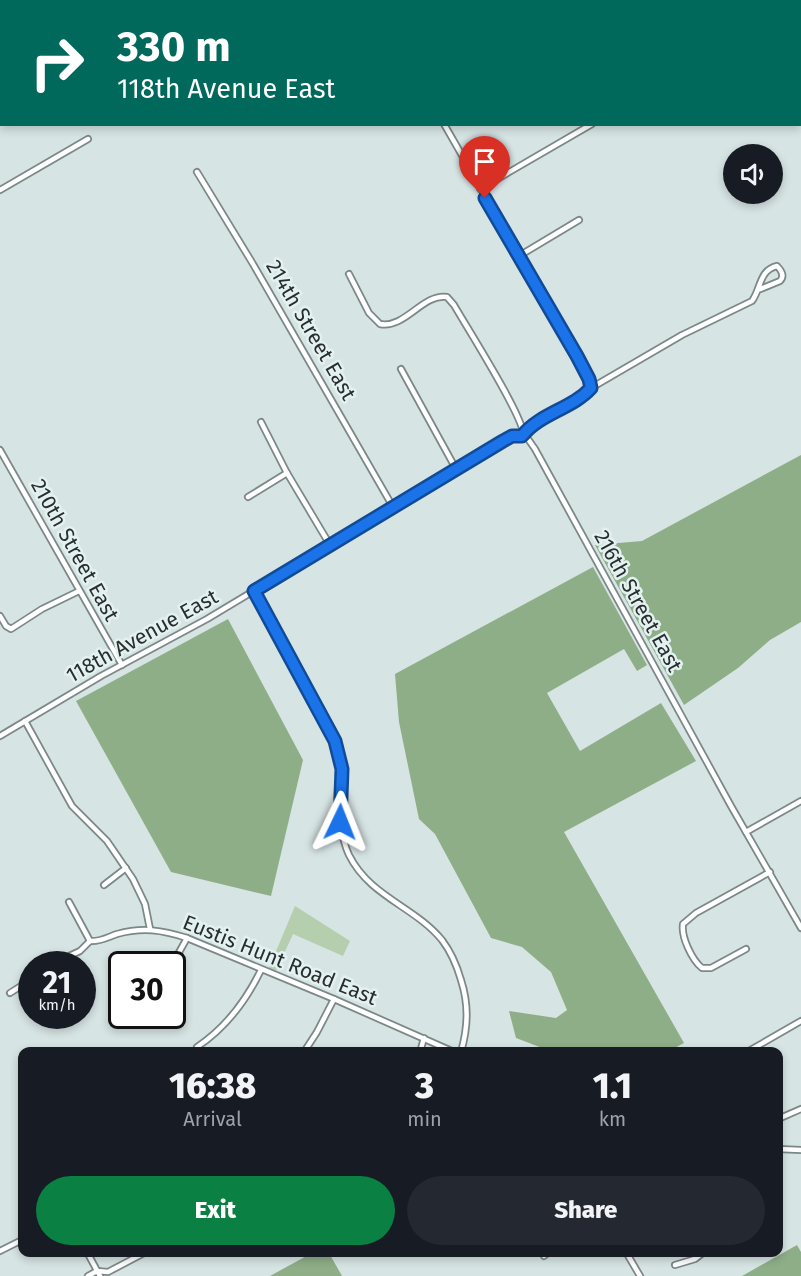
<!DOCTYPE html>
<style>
body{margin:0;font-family:"Fira Sans",sans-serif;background:#242831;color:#f1f3f6;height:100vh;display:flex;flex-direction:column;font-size:22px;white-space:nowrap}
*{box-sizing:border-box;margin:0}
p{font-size:20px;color:#9ea1a6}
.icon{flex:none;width:33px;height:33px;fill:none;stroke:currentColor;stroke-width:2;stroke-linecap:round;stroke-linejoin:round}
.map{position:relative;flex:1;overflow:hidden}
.drawer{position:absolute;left:18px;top:1047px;width:765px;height:210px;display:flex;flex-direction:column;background:#171b24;border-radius:12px;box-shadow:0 3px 9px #0003}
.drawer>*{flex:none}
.hud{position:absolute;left:0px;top:0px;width:801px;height:126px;box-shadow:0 3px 9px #0003;background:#00695c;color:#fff;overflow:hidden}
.fabs{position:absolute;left:723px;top:144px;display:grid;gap:12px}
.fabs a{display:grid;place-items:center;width:60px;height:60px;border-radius:50%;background:#171b24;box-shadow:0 3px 9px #0003;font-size:30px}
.speed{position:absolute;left:18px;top:951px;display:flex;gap:12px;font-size:30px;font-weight:700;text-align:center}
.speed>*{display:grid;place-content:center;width:78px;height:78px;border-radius:50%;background:#171b24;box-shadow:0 3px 9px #0003;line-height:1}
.speed small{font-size:15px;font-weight:400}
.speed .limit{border:3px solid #111;border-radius:9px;background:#fff;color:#111}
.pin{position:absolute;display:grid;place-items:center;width:51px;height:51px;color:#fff;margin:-62px -26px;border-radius:50% 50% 50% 0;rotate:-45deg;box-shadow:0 0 6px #0007}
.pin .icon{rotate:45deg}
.me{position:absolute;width:66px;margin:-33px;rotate:2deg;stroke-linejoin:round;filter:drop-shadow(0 0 4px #0008)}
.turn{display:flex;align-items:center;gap:21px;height:126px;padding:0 18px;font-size:27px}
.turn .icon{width:78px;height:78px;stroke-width:2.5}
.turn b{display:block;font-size:42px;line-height:51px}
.eta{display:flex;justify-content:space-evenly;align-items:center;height:102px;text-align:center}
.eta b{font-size:36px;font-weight:800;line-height:42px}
.primary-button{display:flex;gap:12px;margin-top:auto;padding:12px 18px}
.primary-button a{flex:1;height:69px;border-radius:36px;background:#0b8043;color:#fff;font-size:24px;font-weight:800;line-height:69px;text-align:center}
.primary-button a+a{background:#242831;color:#f1f3f6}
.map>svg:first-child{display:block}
.green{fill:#b4ceae}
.forest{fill:#8eae87}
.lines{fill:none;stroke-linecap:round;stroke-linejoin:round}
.street-casing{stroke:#7c8788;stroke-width:8}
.street{stroke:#fff;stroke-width:4.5}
.route-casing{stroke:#114b97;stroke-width:15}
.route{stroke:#1a73e8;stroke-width:10}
.labels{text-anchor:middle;stroke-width:5;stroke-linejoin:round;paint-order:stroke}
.street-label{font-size:21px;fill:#282d2d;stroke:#e4f1f1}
</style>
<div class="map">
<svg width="801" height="1276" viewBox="0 0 801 1276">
<rect width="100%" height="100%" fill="#d7e4e4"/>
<polygon class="green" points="295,906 350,941 343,956 293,934 276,971 269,968"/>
<g class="forest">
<polygon points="801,455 801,622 770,640 738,668 684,705 595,545 642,541"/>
<polygon points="593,567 647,665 637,671 624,649 547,693 580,751 661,703 696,761 564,832 684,1043 669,1051 550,1051 516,1038 509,1011 556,1018 567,1010 551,972 522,947 491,938 435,834 419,819 399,722 395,674"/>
<polygon points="228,619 303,760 271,896 171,872 76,701"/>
<polygon points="797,1245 801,1252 801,1276 742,1276"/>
<polygon points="312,1253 329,1253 342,1276 270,1276"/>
</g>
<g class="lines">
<defs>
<g id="street">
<polyline points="375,0 375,2"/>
<polyline points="444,124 577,356 589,379 591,388"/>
<polyline points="197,172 253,264 393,507"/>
<polyline points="480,189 592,124"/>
<polyline points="0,190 88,139"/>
<polyline points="519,256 579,220"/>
<path d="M 349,274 L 369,313 L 380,324 C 405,329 423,293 447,297 L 454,305 C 466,326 524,417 523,434"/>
<polyline points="401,369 456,469"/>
<polyline points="261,422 287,473 330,545"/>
<polyline points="522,436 528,439 535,449 731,806 801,928"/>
<path d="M 522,436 C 540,413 572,409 591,388 L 682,335 L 752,301 C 761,289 759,270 777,266 C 781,270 785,276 780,281 L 758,290"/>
<polyline points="0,450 122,665"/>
<polyline points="248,497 287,473"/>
<path d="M 254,591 C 273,625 291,660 310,695 C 320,713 333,731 338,752 C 348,786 333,821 349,855 C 370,897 414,906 442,940 C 451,952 457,966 461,980 C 469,1005 468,1027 461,1052"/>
<polyline points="0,616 6,626 11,629 42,609 79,591"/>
<polyline points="25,721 72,806 107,841 133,879 145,904 150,929"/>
<polyline points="0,736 101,676 207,619 503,441 512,436 522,436"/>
<polyline points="746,832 801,801"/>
<polyline points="104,885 126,868"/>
<polyline points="69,902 90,941"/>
<path d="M 90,941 C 100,942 108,937 117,934 C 143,927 162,930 187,938 L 334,999 L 454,1052"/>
<path d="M 746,949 L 711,968 L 702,968 C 692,960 681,937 683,924 L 696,913 L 770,872"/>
<polyline points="52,964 80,951 90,941"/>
<polyline points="172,965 187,938"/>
<polyline points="10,993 32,979"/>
<path d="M 200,1052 L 197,1047 C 227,1027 246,1001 261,970"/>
<polyline points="304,1052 317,1032 334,999"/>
<polyline points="420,1052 424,1038"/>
<polyline points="747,1052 801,1021"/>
<polyline points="778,1119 801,1109"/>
<polyline points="778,1149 801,1150"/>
<polyline points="0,1251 22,1240"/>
<polyline points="87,1252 100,1276"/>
<polyline points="626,1252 640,1276"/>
<polyline points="544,1256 549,1252"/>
<polyline points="675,1265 695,1259 704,1252"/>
<polyline points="88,1276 97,1271 108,1272 146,1252"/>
</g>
</defs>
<use href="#street" class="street-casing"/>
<use href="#street" class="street"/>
</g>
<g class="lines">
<defs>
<path id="route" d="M 340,822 L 342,769 L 335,741 L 254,591 L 503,441 L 512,436 L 522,436 C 540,413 572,409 591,388 L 589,379 L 577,356 L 485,198"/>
</defs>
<use href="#route" class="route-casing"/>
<use href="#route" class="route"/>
</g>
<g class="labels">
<g class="street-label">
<text transform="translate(311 330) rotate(60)" y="7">214th Street East</text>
<text transform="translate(75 550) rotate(61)" y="7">210th Street East</text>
<text transform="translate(638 601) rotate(61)" y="7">216th Street East</text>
<text transform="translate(142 636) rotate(-29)" y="7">118th Avenue East</text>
<text transform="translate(280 960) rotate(22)" y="7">Eustis Hunt Road East</text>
</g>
</g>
</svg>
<div class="fabs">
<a><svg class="icon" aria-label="sound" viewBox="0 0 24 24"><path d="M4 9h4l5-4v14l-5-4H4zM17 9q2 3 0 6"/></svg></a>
</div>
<div class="speed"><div>21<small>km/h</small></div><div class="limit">30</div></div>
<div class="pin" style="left:485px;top:198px;background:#d93025"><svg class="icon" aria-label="arrive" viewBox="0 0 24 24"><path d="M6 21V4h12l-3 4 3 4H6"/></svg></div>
<svg class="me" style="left:340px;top:822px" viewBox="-20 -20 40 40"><path d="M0-17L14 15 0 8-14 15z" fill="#1a73e8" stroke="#fff" stroke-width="4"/></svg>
<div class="hud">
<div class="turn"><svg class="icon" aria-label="right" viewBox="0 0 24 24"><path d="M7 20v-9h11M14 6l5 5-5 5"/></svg><div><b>330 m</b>118th Avenue East</div></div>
</div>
<section class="drawer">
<div class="eta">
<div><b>16:38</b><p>Arrival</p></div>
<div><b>3</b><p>min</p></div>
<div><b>1.1</b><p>km</p></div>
</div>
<div class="primary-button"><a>Exit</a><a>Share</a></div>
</section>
</div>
